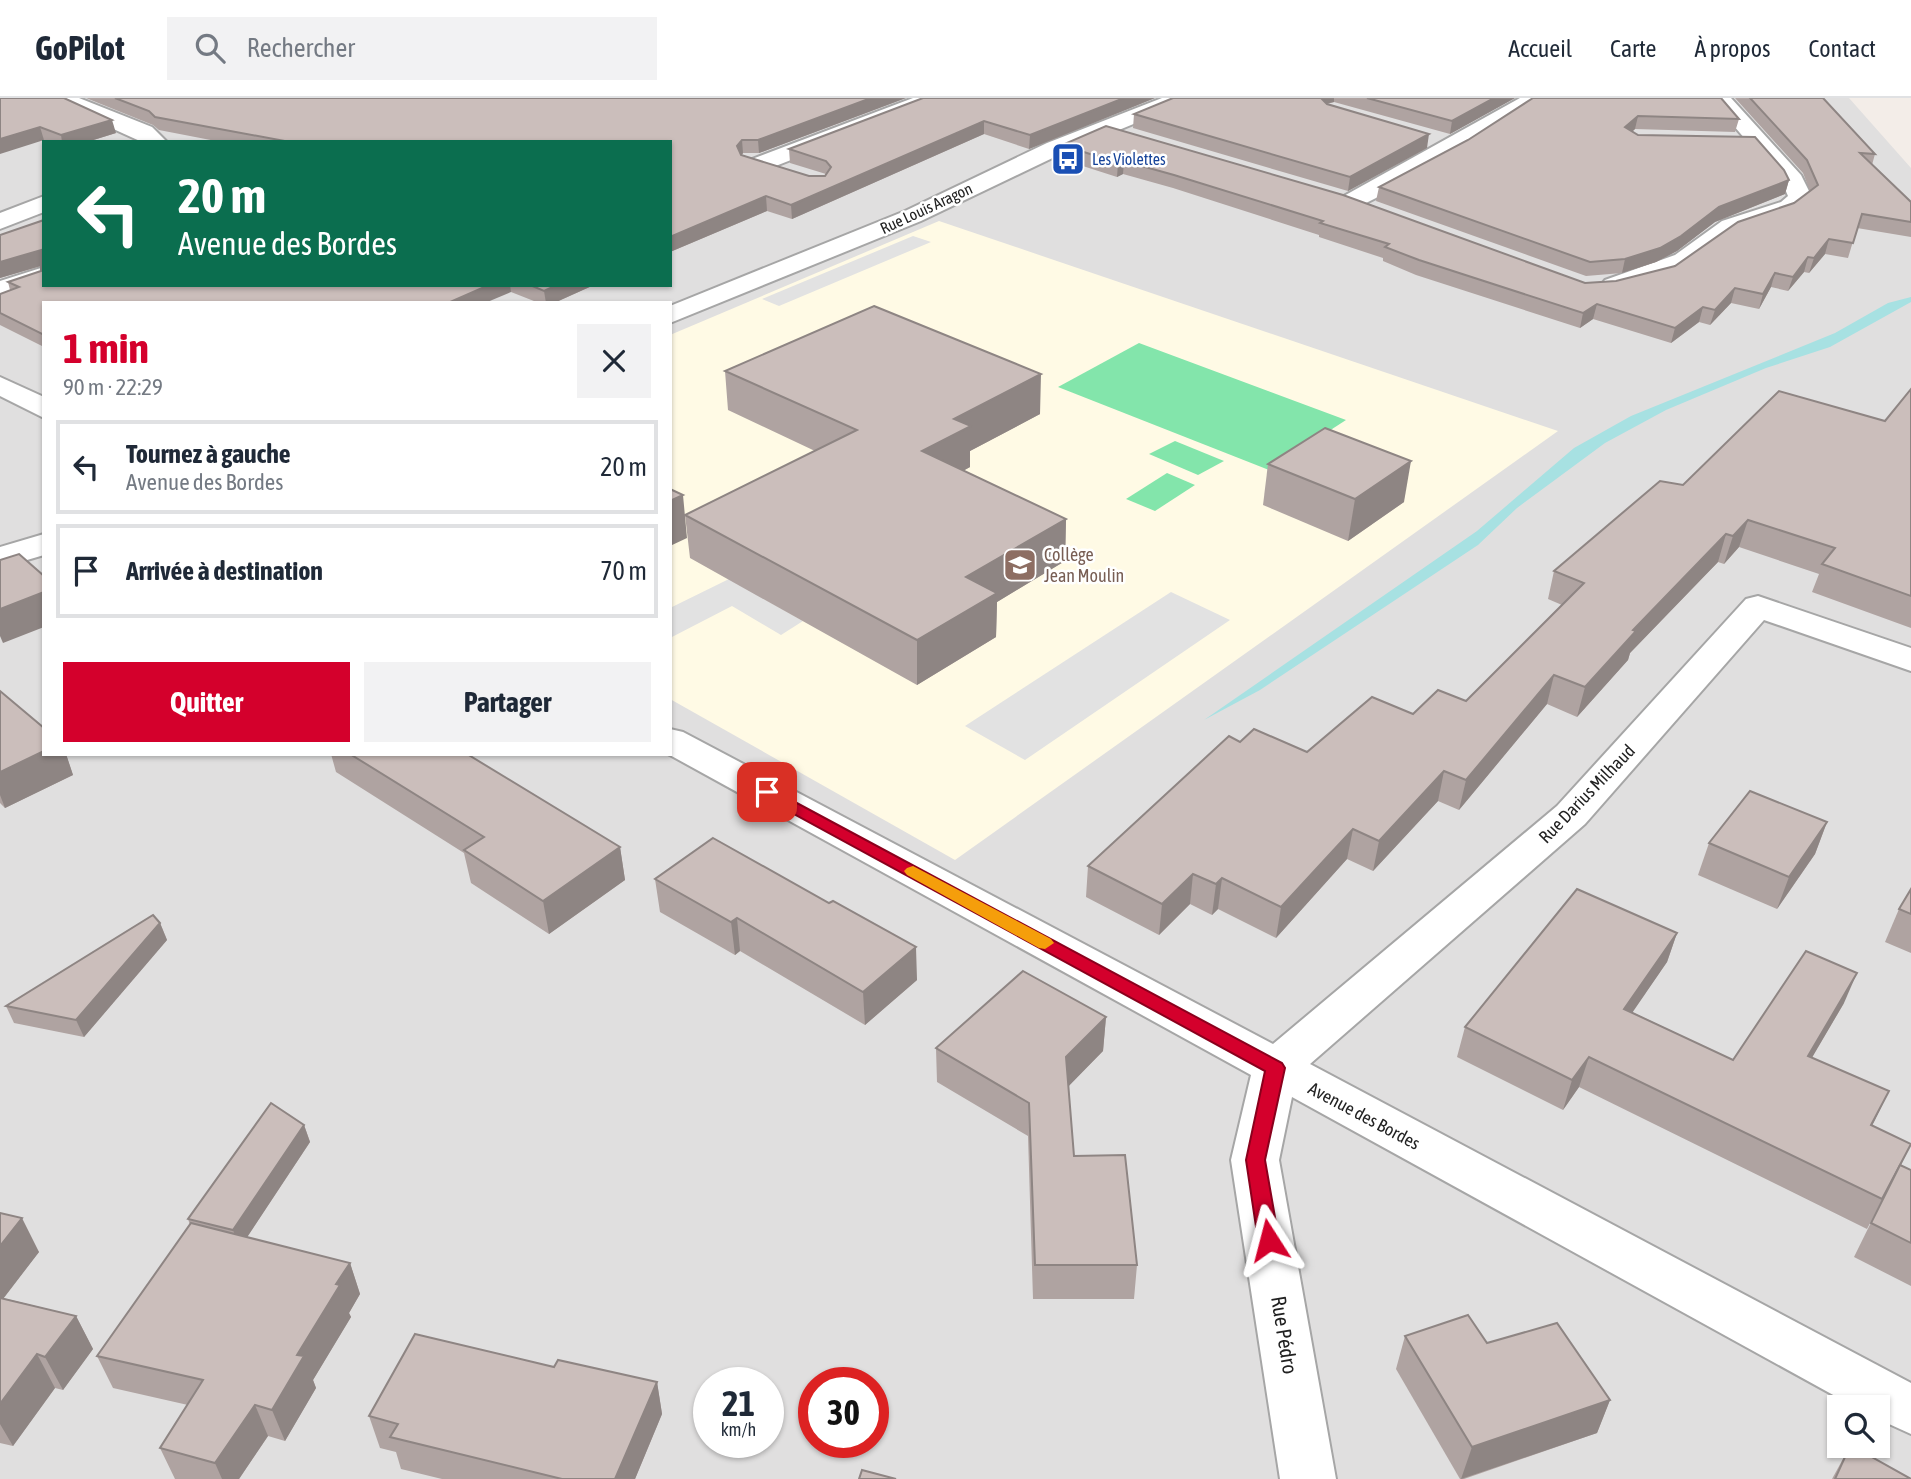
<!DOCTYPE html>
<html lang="fr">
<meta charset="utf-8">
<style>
body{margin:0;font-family:"Asap Condensed",sans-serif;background:#f2f2f3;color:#1f2937;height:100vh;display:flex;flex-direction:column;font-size:26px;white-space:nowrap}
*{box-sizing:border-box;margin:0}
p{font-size:23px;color:#747a83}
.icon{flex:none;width:38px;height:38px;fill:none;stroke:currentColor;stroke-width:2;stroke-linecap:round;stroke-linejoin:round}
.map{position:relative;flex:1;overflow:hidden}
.details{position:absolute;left:42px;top:203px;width:630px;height:455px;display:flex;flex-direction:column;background:#fff;border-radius:0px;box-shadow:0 2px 5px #0004}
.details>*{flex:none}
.top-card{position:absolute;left:42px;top:42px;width:630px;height:147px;border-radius:0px;box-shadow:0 2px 5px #0004;background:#0b6e4f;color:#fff;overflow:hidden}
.controls{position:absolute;left:1827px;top:1297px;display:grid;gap:14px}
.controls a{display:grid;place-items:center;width:63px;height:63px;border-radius:0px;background:#fff;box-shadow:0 2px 5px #0004;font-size:35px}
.speed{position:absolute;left:693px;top:1269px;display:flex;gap:14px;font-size:35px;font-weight:700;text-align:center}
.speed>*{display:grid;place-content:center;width:91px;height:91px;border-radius:50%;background:#fff;box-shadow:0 2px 5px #0004;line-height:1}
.speed small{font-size:18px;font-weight:400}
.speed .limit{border:10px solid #d22;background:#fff;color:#111}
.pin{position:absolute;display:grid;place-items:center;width:60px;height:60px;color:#fff;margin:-30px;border-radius:14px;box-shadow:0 4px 10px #0006}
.me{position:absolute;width:77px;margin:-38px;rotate:351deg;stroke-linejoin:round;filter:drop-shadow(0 0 5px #0008)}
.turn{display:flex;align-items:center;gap:24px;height:147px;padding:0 21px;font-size:32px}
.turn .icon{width:91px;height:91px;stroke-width:2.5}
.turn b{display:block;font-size:49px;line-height:60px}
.round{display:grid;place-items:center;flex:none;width:74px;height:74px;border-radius:0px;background:#f2f2f3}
.overview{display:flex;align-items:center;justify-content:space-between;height:119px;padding:0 21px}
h1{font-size:42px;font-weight:700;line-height:52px;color:#d4002c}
.action{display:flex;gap:14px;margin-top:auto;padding:14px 21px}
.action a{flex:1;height:80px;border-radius:0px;background:#d4002c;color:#fff;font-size:28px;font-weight:700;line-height:80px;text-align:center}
.action a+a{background:#f2f2f3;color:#1f2937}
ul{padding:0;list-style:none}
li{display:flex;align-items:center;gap:21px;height:94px;margin:0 14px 10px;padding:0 7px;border:4px solid #e0e1e3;border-radius:0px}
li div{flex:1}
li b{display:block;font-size:26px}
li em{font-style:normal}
header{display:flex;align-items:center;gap:42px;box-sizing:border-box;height:98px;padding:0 35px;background:#fff;border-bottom:2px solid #e0e1e3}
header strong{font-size:33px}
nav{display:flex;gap:38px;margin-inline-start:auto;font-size:24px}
.search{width:490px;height:63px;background:#f2f2f3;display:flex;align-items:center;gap:18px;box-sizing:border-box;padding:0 24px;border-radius:0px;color:#747a83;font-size:26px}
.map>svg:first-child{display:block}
.residential{fill:#e0dfdf;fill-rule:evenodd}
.education{fill:#fffae5}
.pitch{fill:#83e5ab}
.parking{fill:#e2e2e2}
.water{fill:#a7e1e2}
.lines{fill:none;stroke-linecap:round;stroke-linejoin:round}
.minor-casing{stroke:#a6a6a6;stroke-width:4}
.minor{fill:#fff;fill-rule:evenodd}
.wall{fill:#afa3a1}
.shaded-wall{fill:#8e8583}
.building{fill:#cbbebb;stroke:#8e8583;stroke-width:2}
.route{fill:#d4002c;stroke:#8a001d;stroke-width:2}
.slow{fill:#f59e0b}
.labels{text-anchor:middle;stroke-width:5;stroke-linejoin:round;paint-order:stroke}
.far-transit-label{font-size:16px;fill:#164399;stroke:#fff;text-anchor:start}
.far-street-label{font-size:16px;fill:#222;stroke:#fff}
.education-label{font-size:18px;fill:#785e54;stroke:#fff;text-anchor:start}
.street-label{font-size:18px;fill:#222;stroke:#fff}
.near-street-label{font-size:21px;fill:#222;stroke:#fff}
</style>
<header>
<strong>GoPilot</strong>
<div class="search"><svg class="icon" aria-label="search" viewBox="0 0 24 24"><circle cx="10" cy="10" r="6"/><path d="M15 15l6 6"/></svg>Rechercher</div>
<nav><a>Accueil</a><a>Carte</a><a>À propos</a><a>Contact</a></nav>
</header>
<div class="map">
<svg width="1911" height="1381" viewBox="0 0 1911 1381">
<rect width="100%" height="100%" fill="#f3ede8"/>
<path class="residential" d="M 0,0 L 1849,0 L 1911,70 L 1911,1381 L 0,1381 ZM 44,44 L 670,44 L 670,187 L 44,187 ZM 44,205 L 670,205 L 670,656 L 44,656 ZM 709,1284 L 768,1284 L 768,1344 L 709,1344 ZM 814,1284 L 873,1284 L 873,1344 L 814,1344 ZM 1839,1309 L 1878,1309 L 1878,1348 L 1839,1348 Z"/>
<polygon class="education" points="939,123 1558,333 955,762 670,601 670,237"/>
<g class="pitch">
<polygon points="1139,245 1346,322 1269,372 1058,289"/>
<polygon points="1175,343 1224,363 1198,377 1149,356"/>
<polygon points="1167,375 1195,387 1155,413 1126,401"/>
</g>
<g class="parking">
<polygon points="913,138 931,144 779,208 762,201"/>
<polygon points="729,481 803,523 781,537 732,508 670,540 670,510"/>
<polygon points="1171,494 1230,522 1025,662 965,628"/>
</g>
<polygon class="water" points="1911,199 1911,204 1830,249 1766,270 1666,312 1605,345 1517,410 1478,447 1260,592 1204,622 1477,433 1574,350 1631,318 1835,235 1888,205"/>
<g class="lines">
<defs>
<g id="minor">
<polygon points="51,0 79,0 152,29 167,44 142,44 54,4"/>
<polygon points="913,0 942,0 939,4 768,71 760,73 749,66 752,61"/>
<polygon points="1162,0 1190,0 1187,4 1063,55 921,123 670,225 670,208 905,113 1047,45"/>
<polygon points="1520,0 1546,0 1382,97 1358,109 1342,109 1338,104 1342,99"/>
<polygon points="1710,0 1731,0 1801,77 1812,99 1797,114 1738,133 1693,167 1623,192 1605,192 1601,187 1605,182 1675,157 1722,123 1781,104 1788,98 1782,84"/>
<polygon points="44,98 44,114 0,131 0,115"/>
<polygon points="44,169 44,186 0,200 0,183"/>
<polygon points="0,279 44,299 44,320 0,298"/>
<polygon points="44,436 44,457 0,470 0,449"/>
<polygon points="1758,498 1911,550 1911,573 1764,522 1585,726 1310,966 1911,1285 1911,1336 1878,1321 1878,1309 1855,1309 1292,999 1279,1062 1336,1381 1280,1381 1231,1062 1251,977 668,656 670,631 683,634 1273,946 1557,708 1746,501"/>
</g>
</defs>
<use href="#minor" class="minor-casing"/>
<use href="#minor" class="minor"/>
</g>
<g class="wall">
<polygon points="0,0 116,35 87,44 48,44 44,42"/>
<polygon points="86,0 906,0 759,55 743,55 742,57 809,78 825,78 826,76 790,65 789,51 923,0 1155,0 1029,51 984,36 792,121 767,113 670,154 670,44 221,44 159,32 153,27"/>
<polygon points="1173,0 1515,0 1450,36 1334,4 1327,6 1427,50 1348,93 1133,30 1134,16"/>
<polygon points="1533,0 1739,21 1735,34 1635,31 1632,34 1638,37 1789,82 1785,96 1715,124 1677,153 1656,164 1622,175 1586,178 1376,103 1379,89 1468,42"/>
<polygon points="1735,0 1823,0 1875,56 1872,67 1911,104 1911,139 1857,130 1848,160 1825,156 1809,175 1804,174 1788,193 1771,189 1759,211 1731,205 1710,227 1699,224 1671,245 1593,221 1580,230 1416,177 1383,163 1383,160 1319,139 1319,137 1173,90 1123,76 1117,79 1061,61 1062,47 1106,28 1585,185 1616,183 1675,168 1794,105 1810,93 1803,75"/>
<polygon points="44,122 44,187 594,187 554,205 539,205 511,194 44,205 44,249 0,227 0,196 10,192 8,184 41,173 41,168 0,180 0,137"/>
<polygon points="725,273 1040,316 970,353 970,369 963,373 1066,421 1065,463 997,504 996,539 917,587 690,460 685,417 815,353 728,312"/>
<polygon points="1911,291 1911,530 1812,494 1819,476 1739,449 1724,466 1718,464 1630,555 1628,562 1577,619 1547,606 1459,712 1438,703 1373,773 1347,761 1276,840 1218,811 1212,817 1190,806 1159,837 1086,799 1088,768 1240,644 1307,654 1413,616 1466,603 1562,507 1548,501 1554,473 1683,387 1885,323"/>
<polygon points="1268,366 1404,404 1348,443 1263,407"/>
<polygon points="0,593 44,656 66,656 73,677 5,710 0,705"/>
<polygon points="331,656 436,656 620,749 625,782 549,836 471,785 464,755 336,674"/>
<polygon points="1827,724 1815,756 1777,811 1698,777 1709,745"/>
<polygon points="655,781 917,882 865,927 740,853 735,857 660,814"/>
<polygon points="1911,791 1911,855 1885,844 1899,811"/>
<polygon points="160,825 167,842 84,939 14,925 6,908"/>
<polygon points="1677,835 1667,864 1632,914 1733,962 1844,905 1812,959 1872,1028 1911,1046 1901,1067 1911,1072 1911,1188 1854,1159 1887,1092 1867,1131 1579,989 1563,1012 1457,959 1465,929"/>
<polygon points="1106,919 1103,953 1068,988 1074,1058 1137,1167 1134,1201 1033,1201 1028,1038 937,984 936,950"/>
<polygon points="304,1027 310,1044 247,1139 350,1165 360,1196 349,1215 351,1219 313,1282 316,1290 285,1343 268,1338 239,1381 175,1381 160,1350 188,1307 113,1290 97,1258 190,1127 188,1121"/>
<polygon points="0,1115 39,1154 3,1200 76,1218 93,1251 63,1292 55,1290 13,1348 0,1345"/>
<polygon points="1405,1238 1610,1302 1597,1335 1464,1381 1460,1381 1396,1271"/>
<polygon points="554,1269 657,1284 662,1316 635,1381 442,1381 401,1371 396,1354 380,1350 369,1318"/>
<polygon points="1850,1348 1911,1381 1832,1381"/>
</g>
<g class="shaded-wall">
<polygon points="871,0 906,0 759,55 758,42"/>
<polygon points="1124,0 1155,0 1029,51 1030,37"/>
<polygon points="1321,0 1334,0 1334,4 1325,6"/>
<polygon points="1494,0 1515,0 1450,36 1452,23"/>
<polygon points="1638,18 1635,31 1622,42 1625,29"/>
<polygon points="112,22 116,35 87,44 62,44 61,37"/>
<polygon points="984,23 984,36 792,121 791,107"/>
<polygon points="40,29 44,42 0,56 0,41"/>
<polygon points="1429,36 1427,50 1348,93 1350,79"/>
<polygon points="742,42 743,55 738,62 737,48"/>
<polygon points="1124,63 1123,76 1117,79 1118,65"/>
<polygon points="1789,82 1785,96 1715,124 1677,153 1656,164 1622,175 1625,161 1719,109"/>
<polygon points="766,98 767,113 670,154 670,139"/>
<polygon points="1829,141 1825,156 1809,175 1814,160"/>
<polygon points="41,152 44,167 0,180 0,164"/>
<polygon points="1808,159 1804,174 1788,193 1793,179"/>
<polygon points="1775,175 1771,189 1759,211 1763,196"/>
<polygon points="489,187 510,187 511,194 485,205 448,205"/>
<polygon points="557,187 594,187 554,205 546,205 544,193"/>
<polygon points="1735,190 1731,205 1710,227 1715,212"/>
<polygon points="1597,206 1593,221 1580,230 1583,215"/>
<polygon points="1703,209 1699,224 1671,245 1675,230"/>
<polygon points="1041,276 1040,316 970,353 970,369 922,395 922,353 954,321"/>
<polygon points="1411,363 1404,404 1348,443 1355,401"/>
<polygon points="683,397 687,440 670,448 670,403"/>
<polygon points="1066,421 1065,463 997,504 996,539 917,587 917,542 966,479"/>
<polygon points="1748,422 1739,449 1724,466 1733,438"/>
<polygon points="1726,436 1718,464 1630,555 1628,562 1577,619 1585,589 1633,532"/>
<polygon points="44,494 44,529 3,545 0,538 0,511"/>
<polygon points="1554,577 1547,606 1459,712 1466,682"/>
<polygon points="44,653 44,656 66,656 73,677 5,710 0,697 0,674"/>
<polygon points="1444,673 1438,703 1373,773 1379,743"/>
<polygon points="1827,724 1815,756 1777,811 1789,779"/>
<polygon points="1353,731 1347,761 1276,840 1281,809"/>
<polygon points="620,749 625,782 549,836 543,803"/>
<polygon points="1193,776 1190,806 1159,837 1162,806"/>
<polygon points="1222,780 1218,811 1212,817 1216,786"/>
<polygon points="737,820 740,853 735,857 731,824"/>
<polygon points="160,825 167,842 84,939 76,922"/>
<polygon points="1677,835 1667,864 1615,940 1624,911"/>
<polygon points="916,849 917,882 865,927 863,894"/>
<polygon points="1857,875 1844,905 1796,987 1808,958"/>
<polygon points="1106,919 1103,953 1064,993 1066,959"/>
<polygon points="1589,959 1579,989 1563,1012 1572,982"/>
<polygon points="1889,993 1875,1022 1857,1057 1871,1027"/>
<polygon points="304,1027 310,1044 240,1150 233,1132"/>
<polygon points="22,1120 39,1154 0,1205 0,1148"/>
<polygon points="350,1165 360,1196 349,1215 351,1219 313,1282 316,1290 285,1343 272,1312 297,1257 336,1186"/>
<polygon points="76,1218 93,1251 63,1292 45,1259"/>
<polygon points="37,1256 55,1290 13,1348 0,1326 0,1306"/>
<polygon points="657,1284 662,1316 635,1381 615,1381"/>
<polygon points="1610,1302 1597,1335 1461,1381 1472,1349"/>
<polygon points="255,1307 268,1338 239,1381 222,1381 215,1365"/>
</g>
<g class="building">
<polygon points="0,0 64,0 112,22 61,37 40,29 0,41"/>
<polygon points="115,0 871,0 758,42 742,42 737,48 741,57 809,78 825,78 831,69 826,63 789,51 923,0 1124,0 1030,37 984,23 791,107 766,98 670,139 670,44 290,44 155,19 149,13"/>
<polygon points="1173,0 1321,0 1327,6 1429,36 1350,79 1134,16"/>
<polygon points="1367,0 1494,0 1452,23"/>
<polygon points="1533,0 1721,0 1739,21 1638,18 1625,29 1638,37 1755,39 1784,72 1789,82 1719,109 1681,138 1660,150 1625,161 1590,164 1379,89 1468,42"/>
<polygon points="1750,0 1823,0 1875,56 1860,55 1911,104 1911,124 1862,116 1853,145 1829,141 1814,160 1808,159 1793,179 1775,175 1763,196 1735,190 1715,212 1703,209 1675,230 1597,206 1583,215 1419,162 1385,149 1389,146 1320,125 1323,123 1174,77 1124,63 1118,65 1062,47 1106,28 1343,97 1585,185 1616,183 1675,168 1738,124 1794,105 1818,87 1807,62"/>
<polygon points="44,122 44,187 489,187 448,205 44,205 44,237 0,215 0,196 19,189 8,184 41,173 41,152 0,164 0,137"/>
<polygon points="530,187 557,187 544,193"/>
<polygon points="874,208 1041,276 954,321 971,328 922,353 1066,421 966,479 997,495 917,542 685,417 857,332 725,273"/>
<polygon points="1911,291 1911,498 1822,466 1835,450 1748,422 1733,438 1726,436 1633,532 1636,533 1585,589 1554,577 1466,682 1444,673 1379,743 1353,731 1281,809 1222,780 1216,786 1193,776 1162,806 1088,768 1229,638 1240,644 1254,631 1307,654 1372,599 1413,616 1438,592 1466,603 1584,485 1554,473 1660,383 1683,387 1779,293 1885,323"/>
<polygon points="1325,330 1411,363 1355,401 1268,366"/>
<polygon points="670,391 683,397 670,403"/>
<polygon points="19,456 44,478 44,494 0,511 0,462"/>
<polygon points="0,593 44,630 44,653 0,674"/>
<polygon points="350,656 467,656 620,749 543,803 464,752 484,739"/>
<polygon points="1750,693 1827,724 1789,779 1709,745"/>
<polygon points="713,740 829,805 833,803 916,849 863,894 737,820 731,824 655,781"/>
<polygon points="1577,791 1677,835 1624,911 1733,962 1806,853 1857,875 1808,958 1889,993 1871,1027 1911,1046 1882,1101 1589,959 1572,982 1465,929"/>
<polygon points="1911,791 1911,816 1899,811"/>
<polygon points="153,817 160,825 76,922 6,908"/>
<polygon points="1023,873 1106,919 1066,959 1074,1058 1125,1057 1137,1167 1035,1167 1029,1005 936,950"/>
<polygon points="271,1005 304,1027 233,1132 188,1121"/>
<polygon points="1900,1067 1911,1072 1911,1145 1871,1125"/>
<polygon points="0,1115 22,1120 0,1148"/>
<polygon points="191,1125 350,1165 336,1186 340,1187 297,1257 304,1258 272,1312 255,1307 215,1365 160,1350 203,1282 97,1258"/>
<polygon points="0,1200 76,1218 45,1259 37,1256 0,1306"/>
<polygon points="1468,1217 1487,1245 1557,1225 1610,1302 1472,1349 1405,1238"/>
<polygon points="415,1236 554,1269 558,1262 657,1284 615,1381 562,1381 390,1339 398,1326 369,1318"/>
<polygon points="1850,1348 1852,1348 1911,1381 1835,1381"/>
<polygon points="862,1372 896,1381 859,1381"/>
</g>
<polygon class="route" points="767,689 1282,965 1285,970 1265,1062 1279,1142 1276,1148 1269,1150 1261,1148 1258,1142 1246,1062 1265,973 761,698 761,691"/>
<polygon class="slow" points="913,768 1051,841 1054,845 1045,851 1039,850 907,777 904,773 907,770"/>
<defs>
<symbol id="bus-square" viewBox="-11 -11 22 22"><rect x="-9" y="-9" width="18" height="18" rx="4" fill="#1a4fb4" stroke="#fff"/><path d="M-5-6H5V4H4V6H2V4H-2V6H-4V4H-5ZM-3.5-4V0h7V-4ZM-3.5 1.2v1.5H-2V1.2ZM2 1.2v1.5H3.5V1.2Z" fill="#fff"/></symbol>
<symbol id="school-square" viewBox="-11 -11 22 22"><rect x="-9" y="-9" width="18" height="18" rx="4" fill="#8d6e63" stroke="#fff"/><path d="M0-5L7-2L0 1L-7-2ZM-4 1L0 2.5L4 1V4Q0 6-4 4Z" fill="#fff"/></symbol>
</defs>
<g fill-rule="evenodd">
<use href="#bus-square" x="1049" y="42" width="38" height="38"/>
<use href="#school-square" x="1001" y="448" width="38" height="38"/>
</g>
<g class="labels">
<g class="far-transit-label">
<text x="1092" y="67">Les Violettes</text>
</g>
<g class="far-street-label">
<text transform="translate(926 110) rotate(-25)" y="6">Rue Louis Aragon</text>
</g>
<g class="education-label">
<text x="1044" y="463">Collège<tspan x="1044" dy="21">Jean Moulin</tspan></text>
</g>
<g class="street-label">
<text transform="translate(1587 696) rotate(-46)" y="6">Rue Darius Milhaud</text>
<text transform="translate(1364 1018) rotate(28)" y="6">Avenue des Bordes</text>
</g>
<g class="near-street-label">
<text transform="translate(1284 1237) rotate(81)" y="7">Rue Pédro</text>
</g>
</g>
</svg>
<div class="controls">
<a><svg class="icon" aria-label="search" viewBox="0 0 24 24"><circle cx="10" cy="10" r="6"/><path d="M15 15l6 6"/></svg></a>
</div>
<div class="speed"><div>21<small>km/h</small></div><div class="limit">30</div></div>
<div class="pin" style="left:767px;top:694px;background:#d93025"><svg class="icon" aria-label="arrive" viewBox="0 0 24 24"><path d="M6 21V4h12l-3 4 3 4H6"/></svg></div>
<svg class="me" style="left:1269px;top:1142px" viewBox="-20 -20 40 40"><path d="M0-17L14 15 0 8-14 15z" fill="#d4002c" stroke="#fff" stroke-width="4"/></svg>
<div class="top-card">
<div class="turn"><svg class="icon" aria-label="left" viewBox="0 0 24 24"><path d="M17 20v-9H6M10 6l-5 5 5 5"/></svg><div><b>20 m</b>Avenue des Bordes</div></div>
</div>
<section class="details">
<div class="overview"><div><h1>1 min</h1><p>90 m · 22:29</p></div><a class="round"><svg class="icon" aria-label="close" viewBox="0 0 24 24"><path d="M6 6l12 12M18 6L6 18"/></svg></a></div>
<ul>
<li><svg class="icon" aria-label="left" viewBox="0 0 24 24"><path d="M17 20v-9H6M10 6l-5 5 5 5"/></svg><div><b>Tournez à gauche</b><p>Avenue des Bordes</p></div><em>20 m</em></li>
<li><svg class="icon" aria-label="arrive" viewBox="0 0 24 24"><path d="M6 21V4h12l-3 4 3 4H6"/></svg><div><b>Arrivée à destination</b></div><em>70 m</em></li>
</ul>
<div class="action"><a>Quitter</a><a>Partager</a></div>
</section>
</div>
